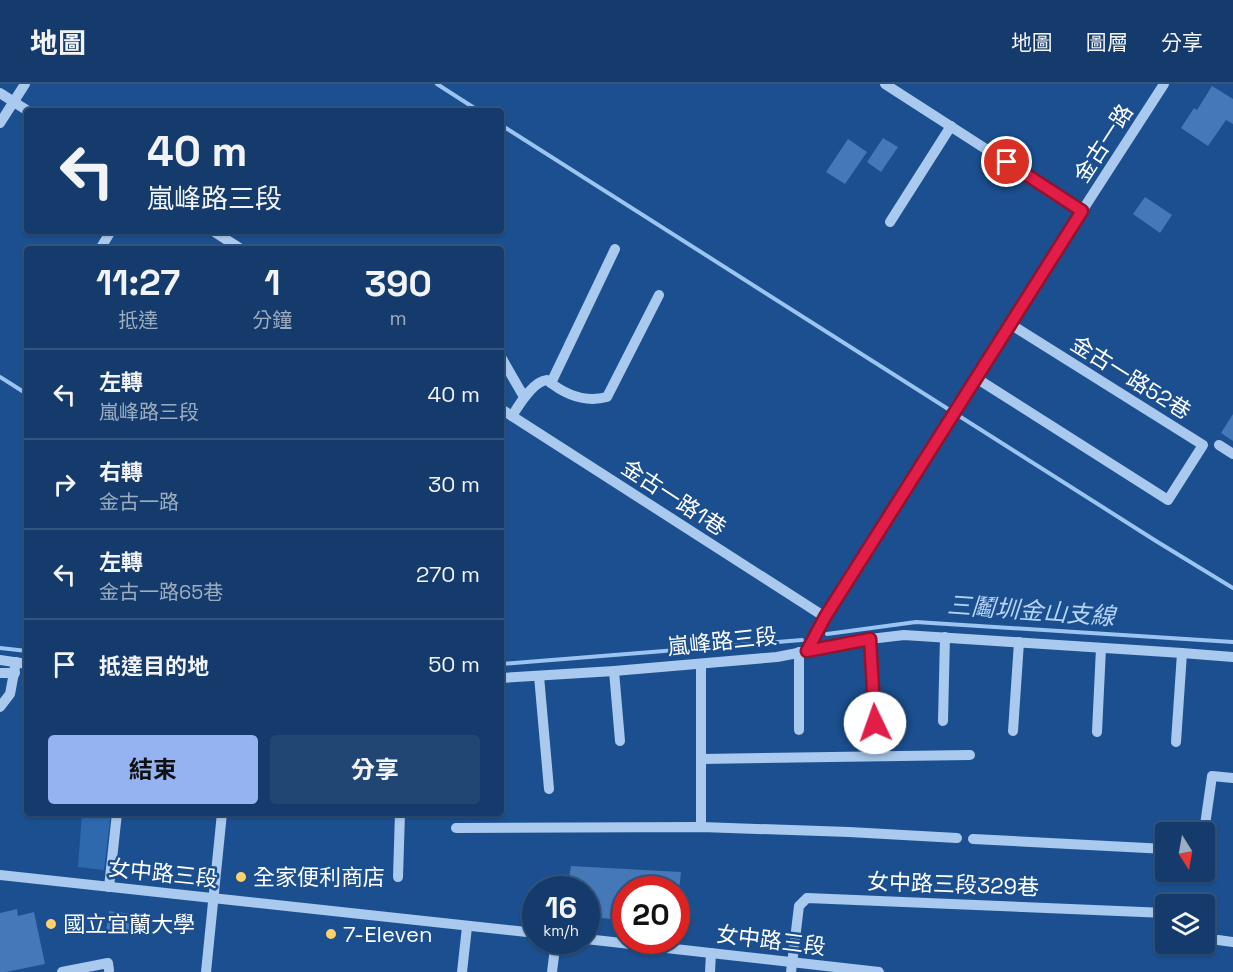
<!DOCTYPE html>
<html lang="zh-TW">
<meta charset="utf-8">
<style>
body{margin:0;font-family:"Space Grotesk","Noto Sans TC",sans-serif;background:#214673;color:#f1f3f6;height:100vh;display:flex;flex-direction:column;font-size:22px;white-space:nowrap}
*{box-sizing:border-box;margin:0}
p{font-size:20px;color:#9dadc1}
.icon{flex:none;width:33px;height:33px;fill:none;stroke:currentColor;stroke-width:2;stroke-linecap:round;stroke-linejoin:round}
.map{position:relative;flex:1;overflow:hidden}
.sheet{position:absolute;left:24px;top:162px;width:480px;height:570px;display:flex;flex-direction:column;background:#143b6b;border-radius:6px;box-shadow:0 2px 4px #0004,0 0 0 2px #33557e}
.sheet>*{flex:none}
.guide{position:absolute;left:24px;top:24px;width:480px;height:126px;border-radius:6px;box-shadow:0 2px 4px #0004,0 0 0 2px #33557e;background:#143b6b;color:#f1f3f6;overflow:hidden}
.needle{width:39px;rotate:169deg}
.buttons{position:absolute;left:1155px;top:738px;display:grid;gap:12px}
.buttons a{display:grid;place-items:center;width:60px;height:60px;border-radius:6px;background:#143b6b;box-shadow:0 2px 4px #0004,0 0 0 2px #33557e;font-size:30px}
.speed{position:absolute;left:522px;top:792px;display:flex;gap:12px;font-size:30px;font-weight:700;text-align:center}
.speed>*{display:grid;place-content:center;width:78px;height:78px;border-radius:50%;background:#143b6b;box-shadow:0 2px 4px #0004,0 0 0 2px #33557e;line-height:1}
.speed small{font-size:15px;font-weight:400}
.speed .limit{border:9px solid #d22;background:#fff;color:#111}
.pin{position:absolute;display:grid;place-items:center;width:51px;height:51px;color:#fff;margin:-26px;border:3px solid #fff;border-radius:50%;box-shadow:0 2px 6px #0007}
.me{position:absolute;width:66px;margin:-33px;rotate:357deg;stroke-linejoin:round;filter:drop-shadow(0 0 4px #0008)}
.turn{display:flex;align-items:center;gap:21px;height:126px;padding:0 24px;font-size:27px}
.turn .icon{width:78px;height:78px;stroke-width:2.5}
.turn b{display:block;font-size:42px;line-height:51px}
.eta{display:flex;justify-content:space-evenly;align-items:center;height:102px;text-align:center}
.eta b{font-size:36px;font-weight:700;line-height:42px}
.button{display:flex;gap:12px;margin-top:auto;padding:12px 24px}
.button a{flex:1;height:69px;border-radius:6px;background:#95b2f1;color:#111;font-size:24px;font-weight:700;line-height:69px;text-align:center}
.button a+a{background:#214673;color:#f1f3f6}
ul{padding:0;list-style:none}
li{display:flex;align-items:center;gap:18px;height:90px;padding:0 24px;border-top:2px solid #33557e}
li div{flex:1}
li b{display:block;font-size:22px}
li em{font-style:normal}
header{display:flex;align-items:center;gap:36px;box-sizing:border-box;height:84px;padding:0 30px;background:#143b6b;border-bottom:2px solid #33557e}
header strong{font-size:28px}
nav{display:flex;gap:33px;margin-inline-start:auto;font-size:21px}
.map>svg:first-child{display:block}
.green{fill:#2e69ad}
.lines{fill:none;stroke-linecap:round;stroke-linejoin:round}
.stream{stroke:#9cc4f0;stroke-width:4}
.building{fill:#4478b7}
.minor{stroke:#a9c9ee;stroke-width:10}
.route-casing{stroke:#92132f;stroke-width:15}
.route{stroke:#e11d48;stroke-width:10}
.poi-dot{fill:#ffd166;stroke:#1b4f8f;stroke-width:2}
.labels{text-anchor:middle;stroke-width:5;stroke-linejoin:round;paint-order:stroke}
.street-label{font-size:22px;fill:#fff;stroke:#1b4f8f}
.poi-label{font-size:22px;fill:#fff;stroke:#1b4f8f;text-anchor:start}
.water-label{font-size:24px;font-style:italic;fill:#b5d3f5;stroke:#1b4f8f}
</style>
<header>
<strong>地圖</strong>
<nav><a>地圖</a><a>圖層</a><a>分享</a></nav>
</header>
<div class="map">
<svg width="1233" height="888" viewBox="0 0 1233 888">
<rect width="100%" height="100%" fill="#1b4f8f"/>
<polygon class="green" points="82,729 111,729 104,786 78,783"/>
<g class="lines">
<g class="stream">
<polyline points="437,0 479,27"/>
<polyline points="501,41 1156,457 1233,504"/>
<polyline points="0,293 27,310"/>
<polyline points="827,550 916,538 1233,558"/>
<polyline points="0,564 27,567"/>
<polyline points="501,580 802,556"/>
</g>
</g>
<g class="building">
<polygon points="1212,2 1233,15 1233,40 1226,36 1208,62 1181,44 1194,24 1197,26"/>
<polygon points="883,54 898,63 881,88 867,78"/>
<polygon points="848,55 867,68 845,100 826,88"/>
<polygon points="1145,113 1172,131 1160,149 1133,130"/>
<polygon points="1233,330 1233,357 1221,349"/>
<polygon points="571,782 681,788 679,806 626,806 626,837 586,832 586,806 567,806"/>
<polygon points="17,825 18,832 34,828 45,880 6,888 0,888 0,829"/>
<polygon points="109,827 149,832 147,852 106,848"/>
</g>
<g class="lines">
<g class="minor">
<polyline points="885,0 1082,127"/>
<polyline points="0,9 28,27"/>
<polyline points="0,39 25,0"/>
<polyline points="890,138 951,42"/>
<polyline points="213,147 241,165"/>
<polyline points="100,165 111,147"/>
<polyline points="501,273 524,313"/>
<polyline points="976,294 1168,416 1203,361 1010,240"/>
<polyline points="551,299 615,165"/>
<polyline points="501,325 825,533"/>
<path d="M 512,332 C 519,321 533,297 547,296 C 564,310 585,319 607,313 L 659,211"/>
<polyline points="1219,361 1233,370"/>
<polyline points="870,555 875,639"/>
<polyline points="807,567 825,533 1082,127 1164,0"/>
<polyline points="0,576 27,580"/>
<polyline points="701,580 701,743"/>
<polyline points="614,587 620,657"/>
<polyline points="0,589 15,589"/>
<polyline points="539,592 549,705"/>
<polyline points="501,594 614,587 777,573 870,555 904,551 1182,569 1233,573"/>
<polyline points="0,623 10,610 16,578"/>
<polyline points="943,637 945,553"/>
<polyline points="799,646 799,568"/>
<polyline points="1013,647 1019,558"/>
<polyline points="1097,648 1101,564"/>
<polyline points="1176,658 1182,569"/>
<polyline points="701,675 970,671"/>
<polyline points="456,744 701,743 849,748 957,754"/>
<polyline points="1204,748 1212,692 1233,694"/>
<polyline points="973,755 1166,765"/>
<polyline points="0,791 536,849"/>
<polyline points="398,793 400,729"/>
<polyline points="109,803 117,729"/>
<polyline points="586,855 879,888"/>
<polyline points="1218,856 1233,858"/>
<polyline points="62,888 108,879 109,886"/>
<polyline points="206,888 222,729"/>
<polyline points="462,888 467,843"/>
<polyline points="552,888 556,856"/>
<polyline points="710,888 711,869"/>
<polyline points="791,888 799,822 807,814 1166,829"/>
</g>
</g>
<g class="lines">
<defs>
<polyline id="route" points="875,639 870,555 807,567 825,533 1082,127 1007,78"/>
</defs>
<use href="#route" class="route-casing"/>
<use href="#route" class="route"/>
</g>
<g class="poi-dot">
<circle cx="241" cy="793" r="6"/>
<circle cx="51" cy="840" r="6"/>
<circle cx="331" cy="850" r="6"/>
</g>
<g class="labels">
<g class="street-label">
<text transform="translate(1103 59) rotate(-57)" y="8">金古一路</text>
<text transform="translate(1131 293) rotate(32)" y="8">金古一路52巷</text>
<text transform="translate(674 413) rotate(33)" y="8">金古一路1巷</text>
<text transform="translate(722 557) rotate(-6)" y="8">嵐峰路三段</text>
<text transform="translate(163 789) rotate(6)" y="8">女中路三段</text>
<text transform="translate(953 800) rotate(2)" y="8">女中路三段329巷</text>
<text transform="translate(771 856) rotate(7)" y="8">女中路三段</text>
</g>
<g class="poi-label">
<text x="253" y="801">全家便利商店</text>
<text x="63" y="848">國立宜蘭大學</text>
<text x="343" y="858">7-Eleven</text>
</g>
<g class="water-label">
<text transform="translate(1031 527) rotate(4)" y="8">三鬮圳金山支線</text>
</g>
</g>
</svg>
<div class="buttons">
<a><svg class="needle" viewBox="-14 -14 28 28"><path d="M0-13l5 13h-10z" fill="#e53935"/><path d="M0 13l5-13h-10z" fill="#9dadc1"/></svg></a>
<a><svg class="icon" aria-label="layers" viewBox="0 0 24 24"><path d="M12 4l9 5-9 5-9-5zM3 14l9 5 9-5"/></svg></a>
</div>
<div class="speed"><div>16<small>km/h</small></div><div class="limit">20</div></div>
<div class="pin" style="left:1007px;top:78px;background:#d93025"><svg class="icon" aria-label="arrive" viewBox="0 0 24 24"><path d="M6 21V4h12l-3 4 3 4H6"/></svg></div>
<svg class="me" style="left:875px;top:639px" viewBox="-20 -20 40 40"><circle r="19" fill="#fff"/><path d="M0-13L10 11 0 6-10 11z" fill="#e11d48"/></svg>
<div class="guide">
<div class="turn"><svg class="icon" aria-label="left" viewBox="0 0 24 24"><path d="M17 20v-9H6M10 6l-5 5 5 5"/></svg><div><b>40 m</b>嵐峰路三段</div></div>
</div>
<section class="sheet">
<div class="eta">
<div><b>11:27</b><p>抵達</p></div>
<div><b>1</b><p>分鐘</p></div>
<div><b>390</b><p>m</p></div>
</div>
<ul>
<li><svg class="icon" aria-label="left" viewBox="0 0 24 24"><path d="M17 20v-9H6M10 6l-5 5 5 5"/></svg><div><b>左轉</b><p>嵐峰路三段</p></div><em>40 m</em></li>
<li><svg class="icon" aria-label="right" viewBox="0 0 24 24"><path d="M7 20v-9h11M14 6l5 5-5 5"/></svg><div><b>右轉</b><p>金古一路</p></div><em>30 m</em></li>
<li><svg class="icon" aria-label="left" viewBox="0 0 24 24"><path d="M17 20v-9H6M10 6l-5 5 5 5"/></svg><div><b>左轉</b><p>金古一路65巷</p></div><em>270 m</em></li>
<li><svg class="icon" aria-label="arrive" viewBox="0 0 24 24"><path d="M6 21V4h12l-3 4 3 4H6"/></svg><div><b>抵達目的地</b></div><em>50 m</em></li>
</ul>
<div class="button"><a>結束</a><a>分享</a></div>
</section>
</div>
